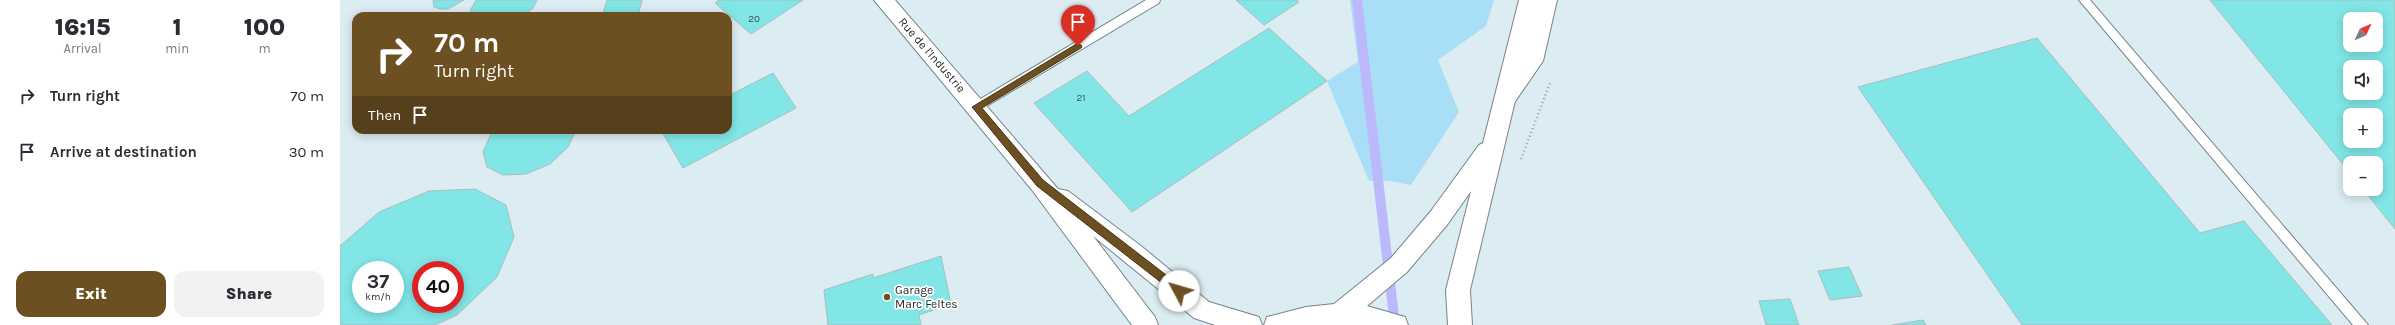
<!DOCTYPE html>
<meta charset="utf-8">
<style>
body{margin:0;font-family:Karla,sans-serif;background:#f2f2f3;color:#2b2b33;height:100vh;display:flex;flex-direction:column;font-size:15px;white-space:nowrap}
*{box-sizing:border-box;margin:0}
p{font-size:13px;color:#7c7c81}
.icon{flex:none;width:22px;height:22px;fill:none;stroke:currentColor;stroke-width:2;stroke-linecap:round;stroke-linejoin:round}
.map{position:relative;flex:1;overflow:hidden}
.drawer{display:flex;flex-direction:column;background:#fff;width:340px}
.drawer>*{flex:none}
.top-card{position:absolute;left:12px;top:12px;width:380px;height:122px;border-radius:12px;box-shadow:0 2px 10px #0003;background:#6c5022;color:#fff;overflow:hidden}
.needle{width:26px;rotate:46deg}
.fabs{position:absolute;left:2003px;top:12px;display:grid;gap:8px}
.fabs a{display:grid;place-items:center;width:40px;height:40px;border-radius:8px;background:#fff;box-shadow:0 2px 10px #0003;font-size:20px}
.speed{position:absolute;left:12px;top:261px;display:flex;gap:8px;font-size:20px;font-weight:700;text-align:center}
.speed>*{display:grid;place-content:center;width:52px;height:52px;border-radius:50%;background:#fff;box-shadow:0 2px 10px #0003;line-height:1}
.speed small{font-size:10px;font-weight:400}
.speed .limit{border:6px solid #d22;background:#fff;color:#111}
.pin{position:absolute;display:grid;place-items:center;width:34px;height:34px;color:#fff;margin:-41px -17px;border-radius:50% 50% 50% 0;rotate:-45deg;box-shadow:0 0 4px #0007}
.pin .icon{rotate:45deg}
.me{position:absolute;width:44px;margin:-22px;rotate:309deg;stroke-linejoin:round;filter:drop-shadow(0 0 3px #0008)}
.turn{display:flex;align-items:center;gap:14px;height:84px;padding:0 16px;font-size:18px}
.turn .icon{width:52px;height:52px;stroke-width:2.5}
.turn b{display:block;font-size:28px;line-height:34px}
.then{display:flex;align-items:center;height:38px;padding:0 16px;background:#0003;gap:8px;font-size:15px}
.eta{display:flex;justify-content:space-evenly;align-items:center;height:68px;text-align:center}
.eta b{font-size:24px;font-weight:800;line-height:28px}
.action{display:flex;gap:8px;margin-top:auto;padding:8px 16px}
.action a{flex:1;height:46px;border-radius:12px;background:#6c5022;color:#fff;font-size:16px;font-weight:800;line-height:46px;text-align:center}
.action a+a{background:#f2f2f3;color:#2b2b33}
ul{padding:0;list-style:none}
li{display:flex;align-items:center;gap:12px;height:56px;padding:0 16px}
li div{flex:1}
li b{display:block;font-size:15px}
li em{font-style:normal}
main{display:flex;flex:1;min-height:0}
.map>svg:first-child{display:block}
.green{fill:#a9dff6}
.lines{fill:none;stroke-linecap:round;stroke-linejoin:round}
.stream{stroke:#bbb9fc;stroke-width:10}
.building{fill:#82e6e6;stroke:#abbdbd;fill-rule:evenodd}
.service-casing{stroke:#75848a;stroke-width:2}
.minor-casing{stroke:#75848a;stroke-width:2}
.tertiary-casing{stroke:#75848a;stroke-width:2}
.primary-casing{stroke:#75848a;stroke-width:2}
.path{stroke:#95a1a7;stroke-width:2.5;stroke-dasharray:1 3;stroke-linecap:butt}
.service{fill:#fff;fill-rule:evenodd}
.minor{fill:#fff;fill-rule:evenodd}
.tertiary{fill:#fff;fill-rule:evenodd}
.primary{fill:#fff;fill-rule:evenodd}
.route{fill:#6c5022;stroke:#463416}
.poi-dot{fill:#6c5022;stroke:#fff;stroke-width:1.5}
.labels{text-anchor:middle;stroke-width:3.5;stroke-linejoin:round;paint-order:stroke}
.number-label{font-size:10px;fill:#385457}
.street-label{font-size:12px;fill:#1f2427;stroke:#fff}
.poi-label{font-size:12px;fill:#1f2427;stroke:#fff;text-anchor:start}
</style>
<main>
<section class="drawer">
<div class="eta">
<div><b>16:15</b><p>Arrival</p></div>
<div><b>1</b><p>min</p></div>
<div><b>100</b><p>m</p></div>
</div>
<ul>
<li><svg class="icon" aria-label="right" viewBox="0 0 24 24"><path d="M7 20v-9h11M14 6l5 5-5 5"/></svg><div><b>Turn right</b></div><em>70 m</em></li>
<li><svg class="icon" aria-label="arrive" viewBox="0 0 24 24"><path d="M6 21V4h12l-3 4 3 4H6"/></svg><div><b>Arrive at destination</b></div><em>30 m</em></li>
</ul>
<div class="action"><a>Exit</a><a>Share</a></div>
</section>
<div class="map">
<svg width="2055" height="325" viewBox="0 0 2055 325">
<rect width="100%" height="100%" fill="#dcecf3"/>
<polygon class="green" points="1010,0 1154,0 1146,26 1098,60 1119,112 1071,185 1050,181 1029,181 987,81 1018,62"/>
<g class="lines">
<polyline class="stream" points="1017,0 1055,325"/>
</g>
<g class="building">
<polygon points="93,0 124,0 108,9 100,9 94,7"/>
<polygon points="136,0 197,0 193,8 183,16 131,16 130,11"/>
<polygon points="267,0 302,0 298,16 262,16"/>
<polygon points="379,0 463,0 411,34 375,3"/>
<polygon points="896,0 957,0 959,2 924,25"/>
<path d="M 1870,0 L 2055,0 L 2055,229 L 2023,189 L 2036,189 L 2036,163 L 2010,163 L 2010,173 ZM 2010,19 L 2036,19 L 2036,45 L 2010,45 ZM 2010,67 L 2036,67 L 2036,93 L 2010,93 ZM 2010,115 L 2036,115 L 2036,141 L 2010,141 Z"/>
<polygon points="929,28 987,81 792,212 694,103 747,71 789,116"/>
<polygon points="1697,38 1860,233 1904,221 1992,325 1682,325 1518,87"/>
<polygon points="433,73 456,108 343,168 321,130 388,130 388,96"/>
<polygon points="155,130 236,130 228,147 210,164 186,174 163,175 147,167 143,152 151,134"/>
<path d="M 135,189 L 166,205 L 174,237 L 157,277 L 117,315 L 95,325 L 0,325 L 0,246 L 39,212 L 89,191 ZM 21,270 L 55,270 L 55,304 L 21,304 ZM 81,270 L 115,270 L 115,304 L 81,304 Z"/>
<polygon points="601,256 611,304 579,315 581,325 488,325 484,290 533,274 533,278"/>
<polygon points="1509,267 1522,296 1490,300 1478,271"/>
<polygon points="1450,299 1459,325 1426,325 1419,301"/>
<polygon points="1583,320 1586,325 1552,325"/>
</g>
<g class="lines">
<defs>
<g id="service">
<polygon points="806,0 820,0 819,3 640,110 632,110 630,107 632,104"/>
<polygon points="1739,0 1750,0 2028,325 2013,325"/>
</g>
<polygon id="minor" points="1197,0 1217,0 1203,61 1174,103 1167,105 1160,103 1156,97 1183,59"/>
<polygon id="tertiary" points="534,0 555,0 718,189 728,191 801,246 869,302 919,317 922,325 875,325 854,318 753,236 815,317 818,325 792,325 692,190"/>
<polygon id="primary" points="1179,0 1199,0 1130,290 1132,325 1108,325 1106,290 1131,191 1107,225 1067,272 1027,306 1065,317 1068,325 924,325 927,317 966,307 994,304 1051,258 1091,211 1139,145 1143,143"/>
</defs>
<use href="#service" class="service-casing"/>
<use href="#minor" class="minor-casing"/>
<use href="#tertiary" class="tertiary-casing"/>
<use href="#primary" class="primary-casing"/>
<polyline class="path" points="1181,159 1210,83"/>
<use href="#service" class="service"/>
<use href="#minor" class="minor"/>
<use href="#tertiary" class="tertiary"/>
<use href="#primary" class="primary"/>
</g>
<polygon class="route" points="738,43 742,46 741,48 642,108 703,180 843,288 843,294 836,294 697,186 632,107"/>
<circle class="poi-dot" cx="547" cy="297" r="4"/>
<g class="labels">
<g class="number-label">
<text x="414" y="22">20</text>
<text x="741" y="101">21</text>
</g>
<g class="street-label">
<text transform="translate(592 55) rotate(49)" y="4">Rue de l'Industrie</text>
</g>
<g class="poi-label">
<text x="555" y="294">Garage<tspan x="555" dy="14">Marc Feltes</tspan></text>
</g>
</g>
</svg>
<div class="fabs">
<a><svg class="needle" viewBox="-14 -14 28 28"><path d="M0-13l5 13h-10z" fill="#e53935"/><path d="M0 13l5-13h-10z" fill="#7c7c81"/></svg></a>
<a><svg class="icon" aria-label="sound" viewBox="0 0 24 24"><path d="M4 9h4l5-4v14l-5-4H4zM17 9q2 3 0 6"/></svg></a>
<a>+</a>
<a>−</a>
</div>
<div class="speed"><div>37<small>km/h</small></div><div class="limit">40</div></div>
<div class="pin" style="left:738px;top:46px;background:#d93025"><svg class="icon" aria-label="arrive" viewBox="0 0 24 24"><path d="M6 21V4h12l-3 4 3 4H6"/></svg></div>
<svg class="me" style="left:839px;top:291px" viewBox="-20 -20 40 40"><circle r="19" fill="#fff"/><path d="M0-13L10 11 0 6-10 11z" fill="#6c5022"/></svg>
<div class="top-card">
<div class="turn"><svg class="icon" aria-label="right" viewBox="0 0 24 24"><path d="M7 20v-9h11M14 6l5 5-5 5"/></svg><div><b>70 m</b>Turn right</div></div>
<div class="then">Then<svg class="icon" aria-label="arrive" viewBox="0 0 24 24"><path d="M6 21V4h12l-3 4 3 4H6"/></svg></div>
</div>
</div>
</main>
